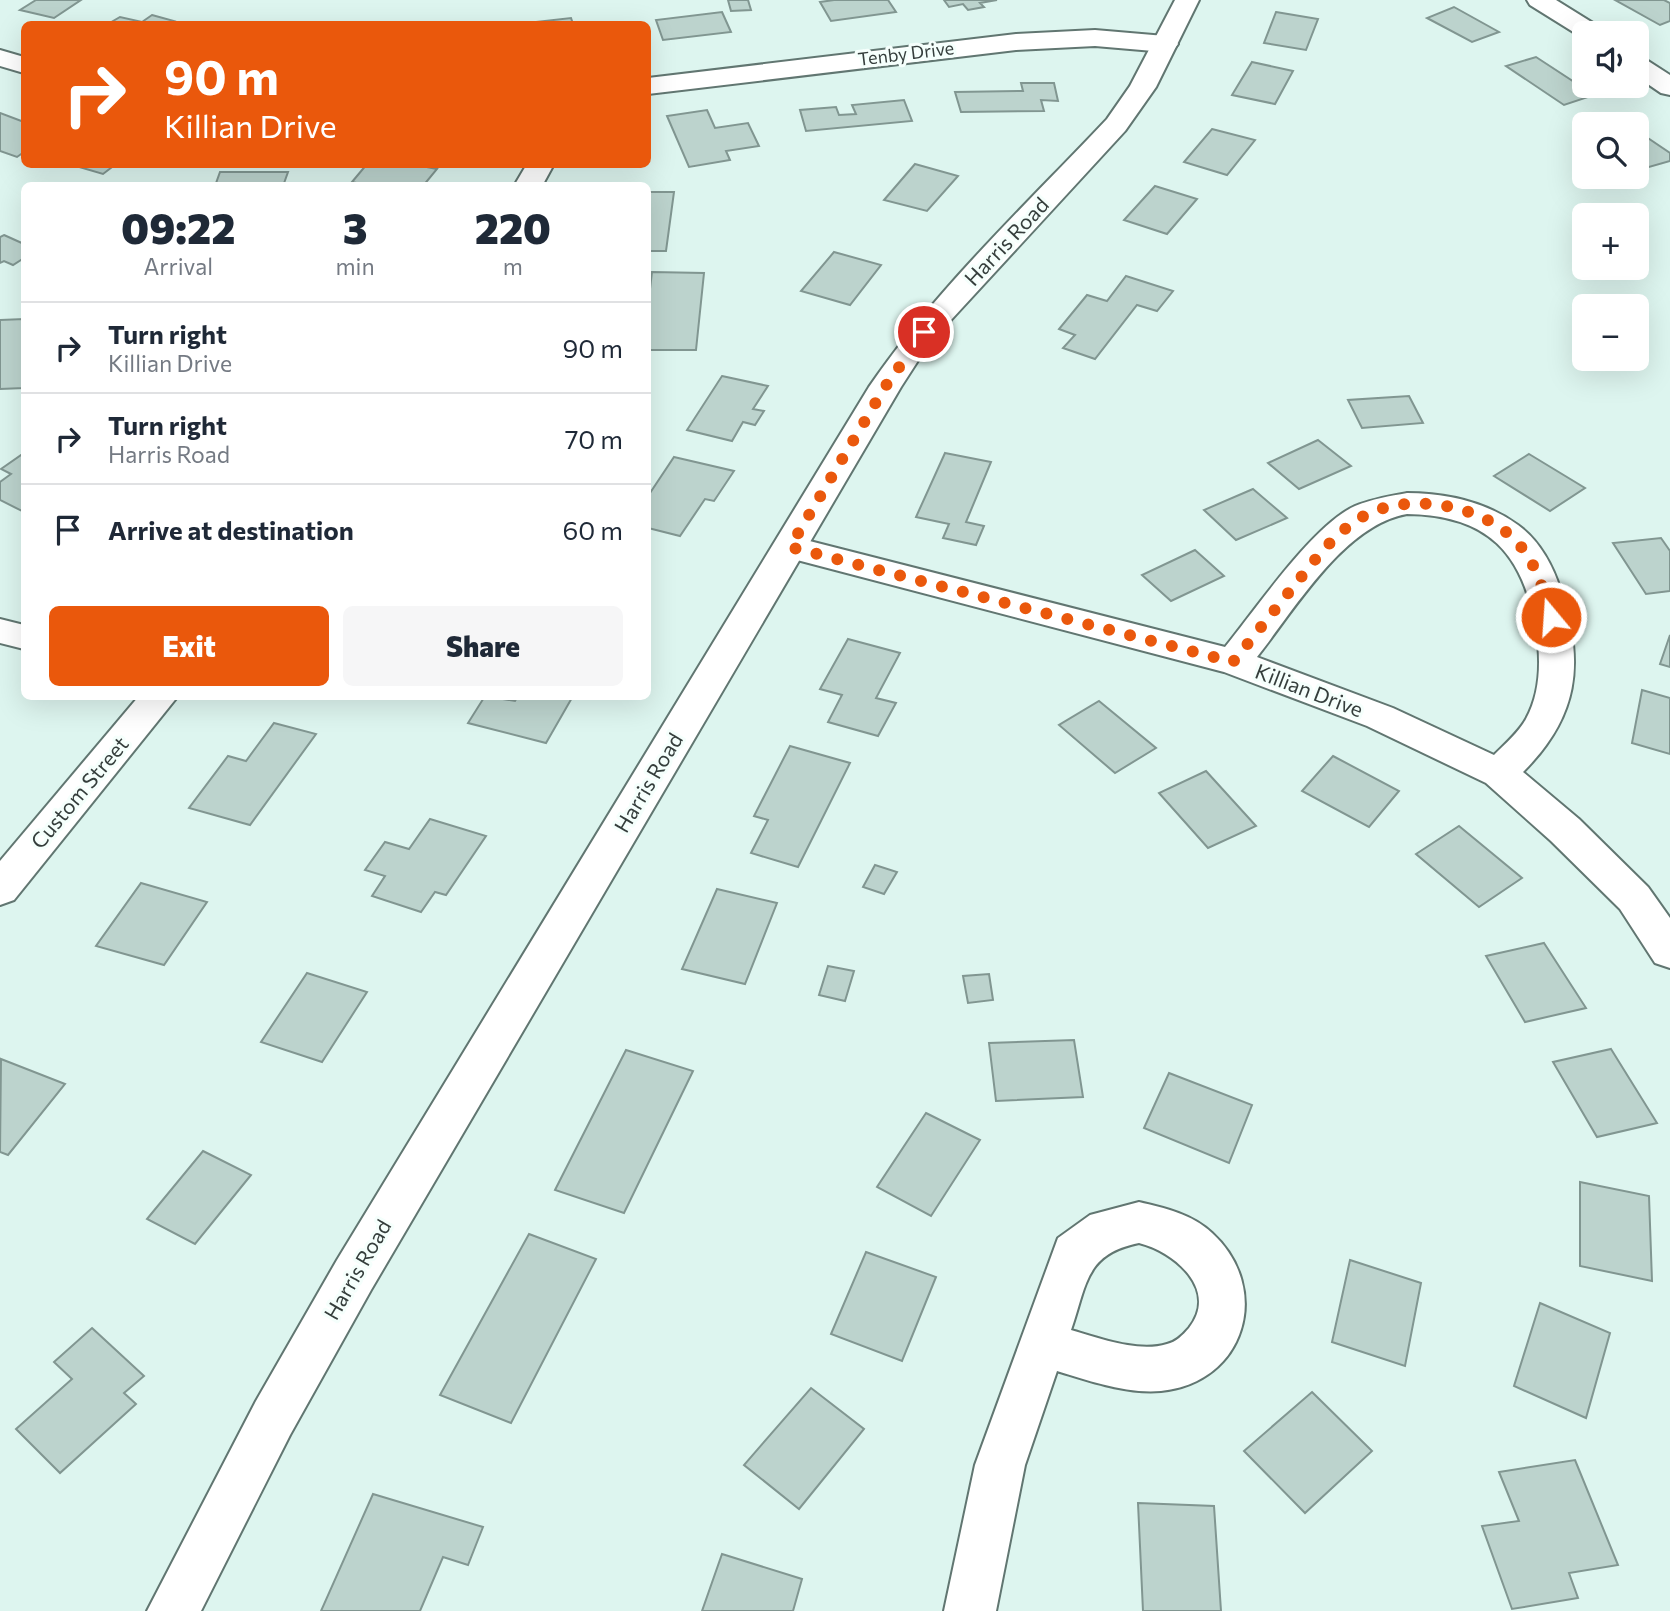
<!DOCTYPE html>
<meta charset="utf-8">
<style>
body{margin:0;font-family:Commissioner,sans-serif;background:#f6f6f7;color:#1f2937;height:100vh;display:flex;flex-direction:column;font-size:26px;white-space:nowrap}
*{box-sizing:border-box;margin:0}
p{font-size:23px;color:#747a83}
.icon{flex:none;width:38px;height:38px;fill:none;stroke:currentColor;stroke-width:2;stroke-linecap:round;stroke-linejoin:round}
.map{position:relative;flex:1;overflow:hidden}
.drawer{position:absolute;left:21px;top:182px;width:630px;height:518px;display:flex;flex-direction:column;background:#fff;border-radius:10px;box-shadow:0 7px 28px #0002}
.drawer>*{flex:none}
.guide{position:absolute;left:21px;top:21px;width:630px;height:147px;border-radius:10px;box-shadow:0 7px 28px #0002;background:#ea580c;color:#fff;overflow:hidden}
.tools{position:absolute;left:1572px;top:21px;display:grid;gap:14px}
.tools a{display:grid;place-items:center;width:77px;height:77px;border-radius:10px;background:#fff;box-shadow:0 7px 28px #0002;font-size:35px}
.pin{position:absolute;display:grid;place-items:center;width:60px;height:60px;color:#fff;margin:-30px;border:4px solid #fff;border-radius:50%;box-shadow:0 2px 7px #0007}
.me{position:absolute;width:77px;margin:-38px;rotate:342deg;stroke-linejoin:round;filter:drop-shadow(0 0 5px #0008)}
.turn{display:flex;align-items:center;gap:24px;height:147px;padding:0 28px;font-size:32px}
.turn .icon{width:91px;height:91px;stroke-width:2.5}
.turn b{display:block;font-size:49px;line-height:60px}
.eta{display:flex;justify-content:space-evenly;align-items:center;height:119px;text-align:center}
.eta b{font-size:42px;font-weight:800;line-height:49px}
.action{display:flex;gap:14px;margin-top:auto;padding:14px 28px}
.action a{flex:1;height:80px;border-radius:10px;background:#ea580c;color:#fff;font-size:28px;font-weight:800;line-height:80px;text-align:center}
.action a+a{background:#f6f6f7;color:#1f2937}
ul{padding:0;list-style:none}
li{display:flex;align-items:center;gap:21px;height:91px;padding:0 28px;border-top:2px solid #e0e1e3}
li div{flex:1}
li b{display:block;font-size:26px}
li em{font-style:normal}
.map>svg:first-child{display:block}
.building{fill:#bcd3cd;stroke:#819691;stroke-width:2}
.lines{fill:none;stroke-linecap:round;stroke-linejoin:round}
.minor-casing{stroke:#617671;stroke-width:4}
.tertiary-casing{stroke:#617671;stroke-width:4}
.minor{fill:#fff;fill-rule:evenodd}
.tertiary{fill:#fff;fill-rule:evenodd}
.route{stroke:#ea580c;stroke-width:12;stroke-dasharray:0 21.6}
.labels{text-anchor:middle;stroke-width:6;stroke-linejoin:round;paint-order:stroke}
.far-street-label{font-size:18px;fill:#353e3c;stroke:#f5fffc}
.street-label{font-size:21px;fill:#353e3c;stroke:#f5fffc}
</style>
<div class="map">
<svg width="1670" height="1611" viewBox="0 0 1670 1611">
<rect width="100%" height="100%" fill="#ddf5ef"/>
<g class="building">
<polygon points="36,0 81,0 54,18 20,10"/>
<polygon points="728,0 748,0 751,10 731,11"/>
<polygon points="834,0 888,0 896,12 831,21 820,2"/>
<polygon points="944,0 997,0 980,3 984,7 968,10 963,4 949,7"/>
<polygon points="1615,0 1664,0 1670,3 1670,21 1660,25"/>
<polygon points="1454,7 1499,32 1472,42 1427,18"/>
<polygon points="722,12 731,32 663,40 656,20"/>
<polygon points="1276,12 1318,19 1306,50 1264,43"/>
<polygon points="152,15 174,21 169,24 108,24 120,17 142,22"/>
<polygon points="571,18 573,24 536,22"/>
<polygon points="1536,57 1594,95 1564,105 1506,66"/>
<polygon points="1252,62 1293,71 1275,104 1232,95"/>
<polygon points="1021,83 1054,83 1058,101 1041,100 1044,111 961,112 955,92 1023,91"/>
<polygon points="904,100 912,121 806,131 800,110 836,107 839,115 856,114 852,105"/>
<polygon points="707,110 715,128 748,123 759,146 726,151 730,160 689,167 667,116"/>
<polygon points="0,113 24,122 24,152 17,157 0,151"/>
<polygon points="1212,129 1255,140 1227,175 1184,162"/>
<polygon points="1636,130 1670,153 1670,161 1642,169 1636,165"/>
<polygon points="69,164 116,164 103,174"/>
<polygon points="367,164 411,164 437,169 423,186 370,186 352,182"/>
<polygon points="915,164 958,176 927,211 884,200"/>
<polygon points="220,172 288,172 283,186 215,186"/>
<polygon points="1155,186 1197,199 1167,234 1124,220"/>
<polygon points="648,192 674,192 666,251 648,251"/>
<polygon points="4,235 24,244 24,258 13,265 4,261 0,263 0,237"/>
<polygon points="834,252 881,265 850,305 801,291"/>
<polygon points="652,272 704,273 696,350 648,350 648,306"/>
<polygon points="1126,276 1173,291 1157,311 1137,305 1095,359 1063,348 1075,335 1059,329 1087,295 1107,301"/>
<polygon points="24,319 24,388 0,389 0,320"/>
<polygon points="722,376 768,386 753,409 764,411 755,425 743,422 732,441 687,430"/>
<polygon points="1409,396 1423,423 1362,428 1348,400"/>
<polygon points="1318,440 1351,466 1299,489 1268,463"/>
<polygon points="24,453 24,512 0,500 0,482 11,474 1,469"/>
<polygon points="945,453 991,462 966,522 984,526 976,545 943,538 949,524 916,517"/>
<polygon points="1529,454 1585,488 1550,511 1494,476"/>
<polygon points="674,457 734,471 714,501 705,499 680,536 648,528 648,496"/>
<polygon points="1253,489 1287,518 1236,540 1204,510"/>
<polygon points="1661,538 1670,551 1670,591 1646,594 1613,543"/>
<polygon points="1195,550 1224,576 1171,601 1142,575"/>
<polygon points="1670,635 1670,667 1660,664"/>
<polygon points="848,639 900,653 876,698 896,703 878,736 828,722 842,695 820,689"/>
<polygon points="1642,690 1670,698 1670,754 1632,743"/>
<polygon points="485,696 515,701 518,696 573,696 546,743 468,723"/>
<polygon points="1099,701 1156,748 1115,773 1059,725"/>
<polygon points="274,723 316,734 250,825 189,808 228,756 246,761"/>
<polygon points="790,746 850,763 798,867 751,853 768,820 754,816"/>
<polygon points="1333,756 1399,791 1369,827 1302,791"/>
<polygon points="1206,771 1256,826 1208,848 1159,793"/>
<polygon points="430,819 486,836 446,895 435,892 421,912 372,896 385,876 365,870 385,842 409,849"/>
<polygon points="1459,826 1522,878 1479,907 1416,854"/>
<polygon points="875,865 897,872 884,894 863,887"/>
<polygon points="141,883 207,902 164,965 96,946"/>
<polygon points="717,889 777,903 745,984 682,969"/>
<polygon points="1544,943 1586,1008 1525,1022 1486,956"/>
<polygon points="828,966 854,971 845,1001 819,995"/>
<polygon points="307,973 367,992 322,1062 261,1042"/>
<polygon points="989,974 993,1000 968,1003 963,976"/>
<polygon points="1074,1040 1083,1097 996,1101 989,1043"/>
<polygon points="1611,1049 1657,1123 1597,1137 1553,1062"/>
<polygon points="626,1050 693,1071 624,1213 555,1190"/>
<polygon points="1,1059 65,1084 8,1155 0,1152"/>
<polygon points="1169,1073 1252,1105 1229,1163 1144,1128"/>
<polygon points="926,1113 980,1140 931,1216 877,1187"/>
<polygon points="203,1151 251,1175 195,1244 147,1219"/>
<polygon points="1580,1182 1649,1196 1652,1281 1580,1266"/>
<polygon points="529,1234 596,1259 511,1423 440,1395"/>
<polygon points="866,1252 936,1277 902,1361 831,1334"/>
<polygon points="1350,1260 1421,1283 1405,1366 1332,1342"/>
<polygon points="1540,1303 1610,1333 1586,1418 1514,1386"/>
<polygon points="92,1328 144,1376 124,1393 136,1404 60,1473 16,1429 72,1379 54,1362"/>
<polygon points="811,1388 864,1429 799,1509 744,1465"/>
<polygon points="1312,1392 1372,1451 1305,1513 1244,1451"/>
<polygon points="1575,1460 1618,1565 1569,1573 1578,1598 1512,1609 1482,1526 1519,1521 1499,1472"/>
<polygon points="373,1494 483,1527 468,1565 443,1557 420,1611 321,1611"/>
<polygon points="1138,1503 1214,1506 1221,1611 1143,1611"/>
<polygon points="722,1554 802,1579 793,1611 702,1611"/>
</g>
<g class="lines">
<defs>
<g id="minor">
<polygon points="1527,0 1556,0 1601,28 1605,33 1584,33 1583,38 1530,5"/>
<polygon points="1095,30 1165,36 1174,39 1178,44 1174,49 1165,52 1095,46 1016,50 648,94 648,78 1016,34"/>
<polygon points="0,50 24,57 24,73 0,66"/>
<polygon points="1636,56 1645,59 1670,75 1670,95 1661,93 1636,76"/>
<polygon points="527,164 554,164 542,186 514,186"/>
<path d="M 1407,493 C 1446,493 1486,502 1518,525 C 1540,541 1553,566 1561,591 C 1585,664 1578,717 1523,772 L 1579,819 L 1648,887 L 1670,918 L 1670,968 L 1655,963 L 1620,909 L 1551,841 L 1486,783 L 1367,726 L 1224,672 L 778,555 L 773,547 L 778,539 L 790,536 L 1225,647 C 1256,609 1313,525 1355,506 C 1372,499 1390,496 1407,493 ZM 1407,514 C 1488,515 1523,553 1536,629 C 1541,658 1541,692 1526,719 C 1519,732 1505,744 1494,755 L 1393,708 L 1257,657 C 1295,609 1344,525 1407,514 Z"/>
<polygon points="0,619 24,625 24,649 0,643"/>
<polygon points="139,696 178,696 14,900 0,905 0,861"/>
<path d="M 1139,1202 C 1165,1208 1192,1214 1212,1233 C 1273,1289 1245,1383 1161,1391 C 1126,1394 1090,1381 1057,1371 L 1025,1465 L 996,1611 L 944,1611 L 975,1465 L 1058,1238 L 1090,1215 ZM 1139,1243 C 1175,1252 1219,1290 1189,1328 C 1183,1335 1176,1342 1167,1344 C 1138,1353 1099,1338 1071,1330 C 1087,1284 1085,1254 1139,1243 Z"/>
</g>
<path id="tertiary" d="M 1175,0 L 1199,0 L 1156,87 L 1125,131 L 951,320 L 921,356 L 901,387 L 371,1290 L 290,1435 L 201,1611 L 147,1611 L 256,1401 L 337,1260 L 869,387 C 936,289 1025,206 1107,119 L 1130,86 Z"/>
</defs>
<use href="#minor" class="minor-casing"/>
<use href="#tertiary" class="tertiary-casing"/>
<use href="#minor" class="minor"/>
<use href="#tertiary" class="tertiary"/>
</g>
<g class="lines">
<path class="route" d="M 924,332 L 885,387 L 790,547 L 1233,662 L 1322,551 C 1336,537 1350,522 1368,514 C 1416,491 1494,507 1525,552 C 1538,570 1545,595 1551,617"/>
</g>
<g class="labels">
<g class="far-street-label">
<text transform="translate(906 54) rotate(-7)" y="6">Tenby Drive</text>
</g>
<g class="street-label">
<text transform="translate(1007 242) rotate(-47)" y="7">Harris Road</text>
<text transform="translate(1309 691) rotate(21)" y="7">Killian Drive</text>
<text transform="translate(649 783) rotate(-59)" y="7">Harris Road</text>
<text transform="translate(80 793) rotate(-50)" y="7">Custom Street</text>
<text transform="translate(358 1270) rotate(-60)" y="7">Harris Road</text>
</g>
</g>
</svg>
<div class="tools">
<a><svg class="icon" aria-label="sound" viewBox="0 0 24 24"><path d="M4 9h4l5-4v14l-5-4H4zM17 9q2 3 0 6"/></svg></a>
<a><svg class="icon" aria-label="search" viewBox="0 0 24 24"><circle cx="10" cy="10" r="6"/><path d="M15 15l6 6"/></svg></a>
<a>+</a>
<a>−</a>
</div>
<div class="pin" style="left:924px;top:332px;background:#d93025"><svg class="icon" aria-label="arrive" viewBox="0 0 24 24"><path d="M6 21V4h12l-3 4 3 4H6"/></svg></div>
<svg class="me" style="left:1551px;top:617px" viewBox="-20 -20 40 40"><circle r="17" fill="#ea580c" stroke="#fff" stroke-width="3"/><path d="M0-11L8 9 0 5-8 9z" fill="#fff"/></svg>
<div class="guide">
<div class="turn"><svg class="icon" aria-label="right" viewBox="0 0 24 24"><path d="M7 20v-9h11M14 6l5 5-5 5"/></svg><div><b>90 m</b>Killian Drive</div></div>
</div>
<section class="drawer">
<div class="eta">
<div><b>09:22</b><p>Arrival</p></div>
<div><b>3</b><p>min</p></div>
<div><b>220</b><p>m</p></div>
</div>
<ul>
<li><svg class="icon" aria-label="right" viewBox="0 0 24 24"><path d="M7 20v-9h11M14 6l5 5-5 5"/></svg><div><b>Turn right</b><p>Killian Drive</p></div><em>90 m</em></li>
<li><svg class="icon" aria-label="right" viewBox="0 0 24 24"><path d="M7 20v-9h11M14 6l5 5-5 5"/></svg><div><b>Turn right</b><p>Harris Road</p></div><em>70 m</em></li>
<li><svg class="icon" aria-label="arrive" viewBox="0 0 24 24"><path d="M6 21V4h12l-3 4 3 4H6"/></svg><div><b>Arrive at destination</b></div><em>60 m</em></li>
</ul>
<div class="action"><a>Exit</a><a>Share</a></div>
</section>
</div>
